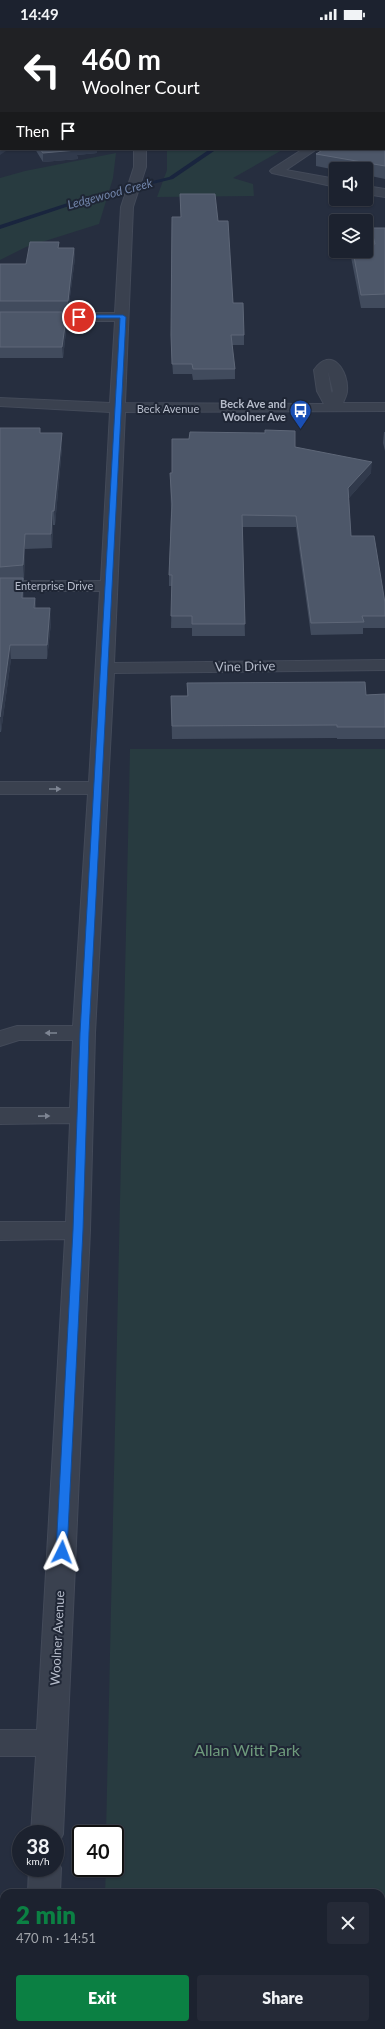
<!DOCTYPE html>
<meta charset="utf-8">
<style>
body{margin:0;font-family:Lato,sans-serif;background:#252a37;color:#f1f3f6;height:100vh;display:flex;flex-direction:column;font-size:15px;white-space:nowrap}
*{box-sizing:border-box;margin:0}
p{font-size:13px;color:#a0a4aa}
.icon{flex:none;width:22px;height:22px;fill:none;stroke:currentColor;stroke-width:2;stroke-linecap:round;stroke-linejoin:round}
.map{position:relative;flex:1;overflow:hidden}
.details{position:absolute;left:0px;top:1861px;width:385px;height:140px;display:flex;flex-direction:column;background:#1c222f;border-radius:12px 12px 0 0;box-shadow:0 1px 3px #0004,0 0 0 1px #3a3f4b}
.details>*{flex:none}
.guide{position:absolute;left:0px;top:0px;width:385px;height:122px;box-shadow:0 1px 3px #0004,0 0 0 1px #3a3f4b;background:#202124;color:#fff;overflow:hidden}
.buttons{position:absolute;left:329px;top:134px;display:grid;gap:8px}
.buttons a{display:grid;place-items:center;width:44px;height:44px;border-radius:4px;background:#1c222f;box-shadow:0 1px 3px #0004,0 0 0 1px #3a3f4b;font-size:20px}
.speed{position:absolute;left:12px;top:1797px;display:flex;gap:8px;font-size:20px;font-weight:700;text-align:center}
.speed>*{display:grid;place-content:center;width:52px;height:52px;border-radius:50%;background:#1c222f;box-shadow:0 1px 3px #0004,0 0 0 1px #3a3f4b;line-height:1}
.speed small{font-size:10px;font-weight:400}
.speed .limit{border:2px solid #111;border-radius:6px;background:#fff;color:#111}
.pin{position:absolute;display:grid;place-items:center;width:34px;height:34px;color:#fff;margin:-17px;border:2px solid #fff;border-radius:50%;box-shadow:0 1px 4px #0007}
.me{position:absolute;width:44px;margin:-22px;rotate:3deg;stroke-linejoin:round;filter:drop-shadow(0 0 3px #0008)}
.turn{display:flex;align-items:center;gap:14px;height:84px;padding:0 16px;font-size:18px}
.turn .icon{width:52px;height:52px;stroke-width:2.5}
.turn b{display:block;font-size:28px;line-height:34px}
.then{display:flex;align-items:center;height:38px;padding:0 16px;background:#0003;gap:8px;font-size:15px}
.round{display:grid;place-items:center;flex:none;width:42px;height:42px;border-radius:4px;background:#252a37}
.headline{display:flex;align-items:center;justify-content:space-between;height:68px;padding:0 16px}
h1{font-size:24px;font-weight:800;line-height:30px;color:#0b8043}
.primary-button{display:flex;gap:8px;margin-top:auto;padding:8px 16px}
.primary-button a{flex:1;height:46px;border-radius:4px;background:#0b8043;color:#fff;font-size:16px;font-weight:800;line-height:46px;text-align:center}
.primary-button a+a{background:#252a37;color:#f1f3f6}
.status{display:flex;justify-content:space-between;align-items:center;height:28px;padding:0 20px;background:#1c222f;direction:ltr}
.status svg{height:11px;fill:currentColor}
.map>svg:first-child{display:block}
.green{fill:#283b40}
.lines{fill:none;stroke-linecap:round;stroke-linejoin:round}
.stream{fill:#19253e;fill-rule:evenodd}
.minor-casing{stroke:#434a59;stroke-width:2}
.minor{fill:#3a414f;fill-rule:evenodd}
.wall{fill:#414b5d}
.shaded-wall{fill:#313a4c}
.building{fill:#4d5769;stroke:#5e6778}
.oneway{fill:#7e8593}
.route{fill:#1a73e8;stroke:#114b97}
.labels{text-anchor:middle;stroke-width:4;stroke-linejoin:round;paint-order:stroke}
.far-poi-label{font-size:11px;font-weight:bold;fill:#b6bcca;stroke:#1f2635;text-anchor:end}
.far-street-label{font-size:11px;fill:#b6bcca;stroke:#1f2635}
.far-water-label{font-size:12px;font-style:italic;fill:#7083a8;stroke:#1f2635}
.street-label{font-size:13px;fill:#b6bcca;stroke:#1f2635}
.near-park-label{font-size:16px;fill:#6e9a7c;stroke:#1f2635}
</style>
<div class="status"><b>14:49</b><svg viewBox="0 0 49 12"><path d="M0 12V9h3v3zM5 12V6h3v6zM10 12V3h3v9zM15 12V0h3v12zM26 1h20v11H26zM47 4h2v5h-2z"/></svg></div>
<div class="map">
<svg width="385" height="2001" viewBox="0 0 385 2001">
<rect width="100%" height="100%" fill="#262e3f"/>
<g class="green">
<polygon points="167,121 284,121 233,150 253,156 254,168 157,169 167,142"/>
<polygon points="116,125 113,150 99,196 26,219 0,232 0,150 25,143"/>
<polygon points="130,721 385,721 385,2001 102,2001 102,1997 381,1997 381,1865 105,1865 106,1840 115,1840 115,1806 106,1806"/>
</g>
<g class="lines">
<g class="stream">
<rect x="384" y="22" width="1" height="4"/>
<polygon points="210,121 217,121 173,151 87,172 0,201 0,197 83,170 169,149"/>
</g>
<defs>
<g id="minor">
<rect x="135" y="0" width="10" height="1"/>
<rect x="384" y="74" width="1" height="6"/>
<path d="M 134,121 L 146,121 L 146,139 L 133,179 L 125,375 L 324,376 L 317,363 L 314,342 C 331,317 349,343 347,363 C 347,367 344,372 343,375 L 385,375 L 385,383 L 125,384 L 114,635 L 385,632 L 385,642 L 114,645 L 95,1005 L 90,1202 L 63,1806 L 58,1816 L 55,1817 L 55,1806 L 31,1806 L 36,1728 L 0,1728 L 0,1702 L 37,1702 L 65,1211 L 0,1212 L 0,1194 L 66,1194 L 70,1095 L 0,1096 L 0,1080 L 70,1080 L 73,1012 L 19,1012 L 0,1018 L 0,1003 L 17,998 L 73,998 L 88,766 L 0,766 L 0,754 L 89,754 L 100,563 L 0,563 L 0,553 L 101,553 L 110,384 L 0,378 L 0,370 L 110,375 L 115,293 L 0,293 L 0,285 L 115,285 L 121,179 L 134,139 ZM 328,343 L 333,363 L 332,365 L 331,363 Z"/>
<polygon points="303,121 317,121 286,142 336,151 336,159 272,145 270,143 272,141"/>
<polygon points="366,158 385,161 385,169 366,166"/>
<polygon points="55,1829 61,1840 60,1865 28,1865 29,1840 55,1840"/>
<rect x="20" y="1997" width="34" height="4"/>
</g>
</defs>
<use href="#minor" class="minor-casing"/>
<use href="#minor" class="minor"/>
</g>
<g class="wall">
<polygon points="296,0 336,0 333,1 301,1"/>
<polygon points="385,83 385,151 366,147 366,141 336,141 336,142 316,138 316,126"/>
<polygon points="35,121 97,121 97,125 77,127 78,131 43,134"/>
<polygon points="180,166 218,193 233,275 244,307 244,317 232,317 235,341 235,351 193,352 192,346 173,346 171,317 172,189 181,189"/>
<polygon points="371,200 385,200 385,280 361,280 351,229 351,223 366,223 371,216 370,213"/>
<polygon points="59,220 74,220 75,230 68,284 0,284 0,236 26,236"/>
<polygon points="0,284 67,284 67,294 63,330 0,330"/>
<polygon points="0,400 40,400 40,405 62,405 62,419 55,497 53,497 52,520 25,521 24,552 23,552 23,570 35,570 36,580 51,595 47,631 11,631 1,704 0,704"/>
<polygon points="384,404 385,404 385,423 383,415"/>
<polygon points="265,405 295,419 371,445 349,470 351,508 385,575 385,600 363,600 363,606 311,607 296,499 242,499 245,608 192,608 192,600 171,600 172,558 169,558 169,547 171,482 170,445 172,445 189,411"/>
<polygon points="187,655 366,667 385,666 385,711 337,711 337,710 172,711 171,668 187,668"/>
</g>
<g class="shaded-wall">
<polygon points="322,0 336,0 333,1 322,1"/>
<polygon points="1,78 1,86 0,87 0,79"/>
<polygon points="1,117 1,121 9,121 0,127 0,118"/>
<polygon points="75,121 97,121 97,125 77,127 78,131 43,134 43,125"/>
<polygon points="74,220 75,230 68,284 68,273"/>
<polygon points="67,284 67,294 63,330 62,319"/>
<polygon points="62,405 62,419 55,497 54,483"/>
<polygon points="372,434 371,445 348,471 348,460"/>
<polygon points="52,483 53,497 52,520 51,506"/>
<polygon points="25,506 25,521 24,552 23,537"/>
<polygon points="23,550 24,564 23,584 22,570"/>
<polygon points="35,570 36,584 34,580"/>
<polygon points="50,580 51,595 47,631 47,617"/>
<polygon points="10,617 11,631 1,704 0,689"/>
</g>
<g class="building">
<polygon points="0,0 103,0 103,1 1,1 1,81 1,78 0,79"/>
<rect x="178" y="0" width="93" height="1"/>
<polygon points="384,83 385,83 385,138 316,126 324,121 384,121"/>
<polygon points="1,86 1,117 0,118 0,87"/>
<polygon points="40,121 76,121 77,122 43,125"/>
<polygon points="180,166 215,166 218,193 228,193 233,275 243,275 244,307 231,307 235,341 193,341 192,336 172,336 171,307 172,189 181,189"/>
<polygon points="371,200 385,200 385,266 361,267 353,223 366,223 366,216 375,216"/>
<polygon points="30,214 59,214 58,220 74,220 68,273 0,273 0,236 26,236"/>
<polygon points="0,284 67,284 62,319 0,319"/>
<polygon points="0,400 40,400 40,405 62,405 54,483 52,483 51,506 25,506 23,537 0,539"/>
<polygon points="265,402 295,403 295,419 372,434 348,460 351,508 374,508 385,575 385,588 362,588 364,594 311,595 296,488 242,487 245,596 192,596 192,588 171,588 172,547 169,547 172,476 170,445 172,445 172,411 189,411 190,404 265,405"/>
<polygon points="0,550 23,550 22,570 35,570 34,580 50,580 47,617 10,617 0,689"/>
<polygon points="365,654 366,667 385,666 385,699 337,699 337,697 172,698 171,668 188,668 187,655"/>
</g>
<defs><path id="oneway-solid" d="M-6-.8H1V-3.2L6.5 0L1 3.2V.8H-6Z"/></defs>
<g class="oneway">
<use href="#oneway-solid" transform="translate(55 761)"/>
<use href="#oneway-solid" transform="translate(51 1005) rotate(-180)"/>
<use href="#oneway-solid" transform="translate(44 1088) rotate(-1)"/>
</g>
<polygon class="route" points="123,287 126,289 89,1005 83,1202 67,1524 66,1528 57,1528 56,1524 73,1202 80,1005 120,290 79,290 77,289 79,287"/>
<defs>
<symbol id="bus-pin" viewBox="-11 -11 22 30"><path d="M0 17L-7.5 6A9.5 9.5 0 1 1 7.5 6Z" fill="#1a4fb4" stroke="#1f2635"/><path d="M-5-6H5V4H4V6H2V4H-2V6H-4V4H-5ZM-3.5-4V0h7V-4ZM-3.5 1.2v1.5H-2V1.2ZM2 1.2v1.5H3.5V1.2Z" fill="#fff"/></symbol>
</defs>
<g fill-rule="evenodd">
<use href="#bus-pin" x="288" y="370" width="25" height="34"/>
</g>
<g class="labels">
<g class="far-poi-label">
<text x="286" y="380">Beck Ave and<tspan x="286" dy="13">Woolner Ave</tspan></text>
</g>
<g class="far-street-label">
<text x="168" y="385">Beck Avenue</text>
<text x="54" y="562">Enterprise Drive</text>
</g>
<g class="far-water-label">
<text transform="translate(110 166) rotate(-15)" y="4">Ledgewood Creek</text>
</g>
<g class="street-label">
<text transform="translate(245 638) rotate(-1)" y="5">Vine Drive</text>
<text transform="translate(57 1610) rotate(-87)" y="5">Woolner Avenue</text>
</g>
<g class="near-park-label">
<text x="247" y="1728">Allan Witt Park</text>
</g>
</g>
</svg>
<div class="buttons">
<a><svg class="icon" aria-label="sound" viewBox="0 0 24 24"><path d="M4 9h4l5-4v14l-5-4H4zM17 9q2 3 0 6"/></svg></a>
<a><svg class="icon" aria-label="layers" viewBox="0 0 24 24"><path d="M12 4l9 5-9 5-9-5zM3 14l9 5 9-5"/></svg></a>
</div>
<div class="speed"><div>38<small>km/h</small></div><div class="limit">40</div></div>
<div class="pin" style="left:79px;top:289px;background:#d93025"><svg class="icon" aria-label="arrive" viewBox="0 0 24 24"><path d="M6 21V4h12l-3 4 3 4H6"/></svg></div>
<svg class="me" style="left:62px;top:1524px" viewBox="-20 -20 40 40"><path d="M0-17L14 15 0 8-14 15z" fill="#1a73e8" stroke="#fff" stroke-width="4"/></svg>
<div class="guide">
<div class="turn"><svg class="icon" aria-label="left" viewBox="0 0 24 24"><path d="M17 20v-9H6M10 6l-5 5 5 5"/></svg><div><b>460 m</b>Woolner Court</div></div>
<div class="then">Then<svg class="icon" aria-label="arrive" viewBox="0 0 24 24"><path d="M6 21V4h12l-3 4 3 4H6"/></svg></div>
</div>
<section class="details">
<div class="headline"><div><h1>2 min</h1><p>470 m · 14:51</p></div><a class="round"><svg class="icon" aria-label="close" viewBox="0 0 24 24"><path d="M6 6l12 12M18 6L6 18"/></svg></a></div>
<div class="primary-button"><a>Exit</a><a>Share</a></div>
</section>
</div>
